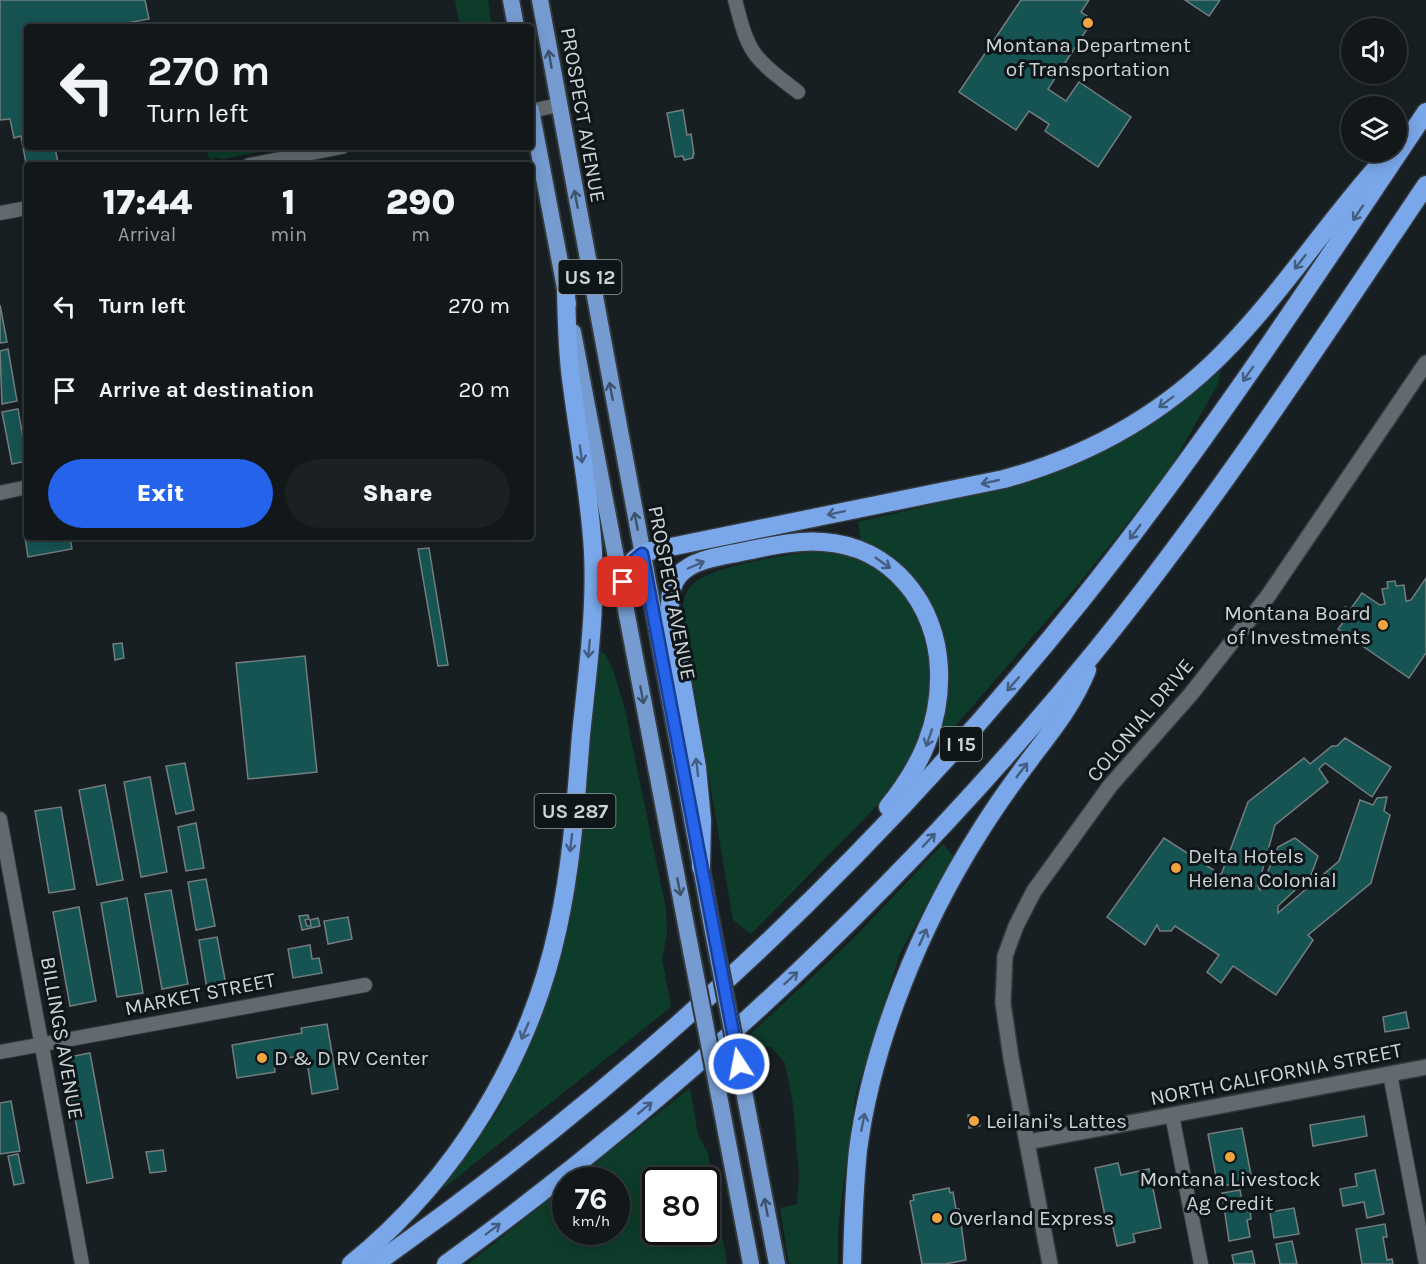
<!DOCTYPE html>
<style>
body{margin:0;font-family:Karla,sans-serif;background:#1b2023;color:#f1f3f6;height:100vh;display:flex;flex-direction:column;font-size:22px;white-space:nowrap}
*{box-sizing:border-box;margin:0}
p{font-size:20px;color:#9c9fa2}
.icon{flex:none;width:33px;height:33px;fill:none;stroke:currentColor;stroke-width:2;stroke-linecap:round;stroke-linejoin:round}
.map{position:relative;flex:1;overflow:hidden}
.panel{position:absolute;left:24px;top:162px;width:510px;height:378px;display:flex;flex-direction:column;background:#12171a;border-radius:6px;box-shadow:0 3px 15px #0003,0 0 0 2px #313639}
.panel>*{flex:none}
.top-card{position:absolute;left:24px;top:24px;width:510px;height:126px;border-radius:6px;box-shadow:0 3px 15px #0003,0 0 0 2px #313639;background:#12171a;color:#f1f3f6;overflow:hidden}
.tools{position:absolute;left:1341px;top:18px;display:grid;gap:12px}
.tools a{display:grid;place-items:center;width:66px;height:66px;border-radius:50%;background:#12171a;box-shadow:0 3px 15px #0003,0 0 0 2px #313639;font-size:30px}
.speed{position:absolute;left:552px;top:1167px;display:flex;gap:12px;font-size:30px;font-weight:700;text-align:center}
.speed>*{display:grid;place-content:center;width:78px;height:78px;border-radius:50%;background:#12171a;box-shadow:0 3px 15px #0003,0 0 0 2px #313639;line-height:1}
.speed small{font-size:15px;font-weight:400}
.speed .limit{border:3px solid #111;border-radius:9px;background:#fff;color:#111}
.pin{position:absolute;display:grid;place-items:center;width:51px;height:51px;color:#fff;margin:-26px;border-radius:12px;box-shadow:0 3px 9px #0006}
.me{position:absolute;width:66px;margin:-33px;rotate:349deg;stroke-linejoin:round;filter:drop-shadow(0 0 4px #0008)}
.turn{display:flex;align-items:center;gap:21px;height:126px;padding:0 24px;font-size:27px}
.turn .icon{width:78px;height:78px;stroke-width:2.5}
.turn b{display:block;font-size:42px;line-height:51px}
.eta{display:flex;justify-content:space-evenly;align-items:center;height:102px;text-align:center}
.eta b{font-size:36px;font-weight:800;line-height:42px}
.button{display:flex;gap:12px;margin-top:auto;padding:12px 24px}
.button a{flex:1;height:69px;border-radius:36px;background:#2563eb;color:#fff;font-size:24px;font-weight:800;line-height:69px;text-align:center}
.button a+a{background:#1b2023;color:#f1f3f6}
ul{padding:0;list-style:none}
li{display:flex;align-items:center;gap:18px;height:84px;padding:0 24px}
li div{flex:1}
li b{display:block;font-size:22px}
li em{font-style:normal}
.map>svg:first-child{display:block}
.green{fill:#0e3c2a;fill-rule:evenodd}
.building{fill:#165353;stroke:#737d7d;stroke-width:1.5}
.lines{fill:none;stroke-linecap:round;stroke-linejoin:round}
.minor-casing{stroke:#34393c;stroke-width:16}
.tertiary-casing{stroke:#34393c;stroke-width:18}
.secondary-casing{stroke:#34393c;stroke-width:18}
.trunk-casing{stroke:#34393c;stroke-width:20}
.motorway-casing{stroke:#34393c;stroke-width:21}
.minor{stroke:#616a6e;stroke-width:14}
.tertiary{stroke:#616a6e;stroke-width:15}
.secondary{stroke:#616a6e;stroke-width:15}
.trunk{stroke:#759bd0;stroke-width:16}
.motorway{stroke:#7aa7e9;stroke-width:18}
.trunk-bridge-casing{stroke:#34393c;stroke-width:20;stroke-linecap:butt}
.trunk-bridge{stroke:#759bd0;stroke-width:16}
.oneway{stroke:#3d526b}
.oneway2{stroke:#445e81}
.route-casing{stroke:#184099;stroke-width:15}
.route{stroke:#2563eb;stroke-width:10}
.poi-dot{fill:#f3a442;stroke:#0f1619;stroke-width:2}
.labels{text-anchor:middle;stroke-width:6;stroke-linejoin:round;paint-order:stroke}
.shield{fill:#0f1619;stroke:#959a9d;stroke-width:1.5}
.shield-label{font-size:20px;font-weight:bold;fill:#ced3d5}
.poi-label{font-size:21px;fill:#ced3d5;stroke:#0f1619;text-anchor:start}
.street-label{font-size:21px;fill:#ced3d5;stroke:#0f1619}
</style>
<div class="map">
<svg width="1426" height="1264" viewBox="0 0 1426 1264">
<rect width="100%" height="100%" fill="#181f23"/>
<g class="green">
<polygon points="455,0 488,0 492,27 460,27"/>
<polygon points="206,147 285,147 223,159 214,157 212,160 208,157"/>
<polygon points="1221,371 1218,384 1168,472 1081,581 944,739 940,734 947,701 948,672 943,638 861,543 858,522 1029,482 1094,454 1145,427"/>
<path d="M 820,551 L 843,553 L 874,567 L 902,586 L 917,612 L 927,639 L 930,683 L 926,725 L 901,779 L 866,817 L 751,934 L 733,920 L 682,618 C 683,606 683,596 690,587 C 708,565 791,554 820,551 Z"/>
<polygon points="597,650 605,654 613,670 625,710 666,909 667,935 662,958 671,1007 431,1198 456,1169 499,1109 531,1038 569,927 581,849"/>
<polygon points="943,844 953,856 900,953 855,1096 838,1226 838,1264 789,1264 780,1208 797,1204 799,1176 793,1104 785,1063 771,1047 746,1046 745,1039 851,941"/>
<path d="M 690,1088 L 698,1135 L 708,1153 L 727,1264 L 468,1264 L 565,1187 L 566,1232 L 616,1232 L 616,1180 L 573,1180 ZM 706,1180 L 706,1232 L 656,1232 L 656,1180 Z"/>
</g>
<g class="building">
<polygon points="0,0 145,0 149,19 127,23 128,27 27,27 27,147 55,147 58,163 27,165 27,169 21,136 14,138 10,119 0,120"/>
<polygon points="1021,0 1089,0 1081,12 1093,20 1048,89 1066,101 1079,82 1131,117 1098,167 1045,131 1049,124 1029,111 1016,130 959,92"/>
<polygon points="1185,0 1220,0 1209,16"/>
<polygon points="683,110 687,135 691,134 694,154 693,154 693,158 684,160 683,156 675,157 667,113"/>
<polygon points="0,305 7,342 0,343"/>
<polygon points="8,349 17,401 2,404 0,351"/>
<polygon points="18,409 27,461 12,464 2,412"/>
<polygon points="27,531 27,537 70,537 72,549 28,557 24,532"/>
<polygon points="429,548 448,665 438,666 418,549"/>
<polygon points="1426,578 1426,653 1409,678 1338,629 1344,621 1338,617 1345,607 1350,610 1362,593 1380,605 1385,604 1382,589 1388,588 1387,582 1395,581 1396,586 1404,585 1406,601 1411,600"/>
<polygon points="122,643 124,658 115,660 113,644"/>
<polygon points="305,656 317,772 248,779 236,663"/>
<polygon points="1345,738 1391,767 1372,797 1325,763 1319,769 1328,782 1275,825 1258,886 1260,890 1278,847 1295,838 1318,856 1311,875 1278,906 1278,913 1339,861 1360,800 1373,805 1377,798 1387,797 1384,811 1390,815 1371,883 1308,935 1313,940 1276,995 1233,966 1221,983 1207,972 1219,955 1175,926 1171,931 1160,931 1157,925 1145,945 1107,917 1164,838 1221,875 1248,802 1304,758 1310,764 1332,746 1337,746"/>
<polygon points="185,763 194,810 176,814 166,766"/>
<polygon points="150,777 167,872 141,877 124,782"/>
<polygon points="105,785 123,880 97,885 79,790"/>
<polygon points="61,807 75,889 49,893 35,811"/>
<polygon points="196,823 204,868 186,871 178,827"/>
<polygon points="206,879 215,926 196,930 188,882"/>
<polygon points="171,890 188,984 162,989 145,894"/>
<polygon points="127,898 143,993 117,997 101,903"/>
<polygon points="79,907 96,1001 70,1006 53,912"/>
<polygon points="308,915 309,919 305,920 307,926 311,926 310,920 318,918 320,926 302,930 299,916"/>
<polygon points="348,917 352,939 328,944 324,921"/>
<polygon points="217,937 226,985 207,989 199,940"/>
<polygon points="310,945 312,959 319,958 322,973 293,978 288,949"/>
<polygon points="1406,1012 1409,1028 1385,1032 1383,1017"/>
<polygon points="327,1024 338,1089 312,1094 306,1055 274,1060 275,1072 237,1078 232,1045 302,1033 301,1028"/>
<polygon points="90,1053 113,1178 87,1183 64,1058"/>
<polygon points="11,1101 20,1151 0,1154 0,1103"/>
<polygon points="968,1115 970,1115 972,1121 978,1120 980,1126 969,1128"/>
<polygon points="1364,1116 1367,1136 1313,1146 1310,1125"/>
<polygon points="1242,1128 1252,1180 1218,1187 1208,1134"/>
<polygon points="163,1150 166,1171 150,1173 146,1152"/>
<polygon points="18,1154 24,1183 14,1185 8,1156"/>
<polygon points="1118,1163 1121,1175 1149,1169 1161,1228 1133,1234 1135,1242 1117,1246 1112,1222 1106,1221 1095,1168"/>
<polygon points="1375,1170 1384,1214 1367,1218 1364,1202 1343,1206 1340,1189 1357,1186 1355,1174"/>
<polygon points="949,1188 950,1193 953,1192 956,1209 959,1209 966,1260 945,1264 922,1264 910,1201 914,1200 913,1195"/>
<polygon points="1240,1190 1244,1211 1250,1210 1251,1219 1247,1220 1250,1237 1229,1241 1222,1193"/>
<polygon points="1294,1208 1299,1234 1274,1238 1270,1212"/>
<polygon points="1385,1224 1387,1237 1383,1237 1387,1260 1392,1259 1393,1264 1362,1264 1356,1229"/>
<polygon points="1292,1241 1297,1264 1280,1264 1276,1244"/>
<polygon points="1252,1251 1255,1264 1234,1264 1232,1255"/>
</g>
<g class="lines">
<defs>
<g id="minor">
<path d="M 735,0 C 740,18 744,39 755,54 C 766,69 784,81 798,92"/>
<polyline points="531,111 558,105"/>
<polyline points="249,165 342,147"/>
<polyline points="0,213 27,208"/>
<polyline points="0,493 27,487"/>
<polyline points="0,819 82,1264"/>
<polyline points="0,1052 365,985"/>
<polyline points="1390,1074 1426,1264"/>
<polyline points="1172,1115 1201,1264"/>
</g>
<polyline id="tertiary" points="1028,1142 1426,1067"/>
<polyline id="secondary" points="1050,1264 1011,1058 1003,1003 1005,956 1016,926 1034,891 1110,786 1191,694 1268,596 1426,363"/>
<g id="trunk">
<polyline points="511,0 516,27"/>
<polyline points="540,0 713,932"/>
<polyline points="531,110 568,304"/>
<polyline points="573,332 691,951"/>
<polyline points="743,1086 777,1264"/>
<polyline points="721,1106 751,1264"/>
</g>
<g id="motorway">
<path d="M 623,596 C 621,578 627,560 646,552 L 1004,479 C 1088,456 1162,415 1223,353 C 1280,295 1324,227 1378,166"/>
<path d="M 701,867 L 702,820 L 697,767 L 671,619 C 669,605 669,587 679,575 C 694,558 725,556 746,551 C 771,546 797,540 823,542 C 891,546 937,604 939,670 C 941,723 921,766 888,807"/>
<path d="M 351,1264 C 455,1180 530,1058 558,927 C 572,864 576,799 581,735 C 587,675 596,613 593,552 C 590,496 579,441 572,386 C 567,355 567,323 566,292"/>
<path d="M 375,1264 C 640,1077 877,855 1080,602 C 1205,446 1315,277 1426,112"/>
<path d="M 446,1264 C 686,1090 905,884 1093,654 C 1214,505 1319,344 1426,185"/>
<path d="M 852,1264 C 853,1226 854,1188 858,1150 C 872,1043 921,924 979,833 C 995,807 1013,782 1031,758 C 1053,729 1074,703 1087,670"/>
</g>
</defs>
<use href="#minor" class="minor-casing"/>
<use href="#tertiary" class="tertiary-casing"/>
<use href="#secondary" class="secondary-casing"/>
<use href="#trunk" class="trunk-casing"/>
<use href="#motorway" class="motorway-casing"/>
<use href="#minor" class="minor"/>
<use href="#tertiary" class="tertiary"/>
<use href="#secondary" class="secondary"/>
<use href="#trunk" class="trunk"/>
<use href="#motorway" class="motorway"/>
<defs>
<g id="trunk-bridge">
<polyline points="713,932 743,1086"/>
<polyline points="691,951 721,1106"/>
</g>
</defs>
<use href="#trunk-bridge" class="trunk-bridge-casing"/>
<use href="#trunk-bridge" class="trunk-bridge"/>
</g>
<defs><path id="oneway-shaft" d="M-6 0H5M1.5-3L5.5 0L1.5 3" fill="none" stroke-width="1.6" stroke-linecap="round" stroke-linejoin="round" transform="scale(1.5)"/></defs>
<g class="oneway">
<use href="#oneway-shaft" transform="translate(550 59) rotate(-100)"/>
<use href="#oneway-shaft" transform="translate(576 199) rotate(-101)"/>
<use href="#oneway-shaft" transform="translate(611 391) rotate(-101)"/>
<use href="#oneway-shaft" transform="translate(636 521) rotate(-101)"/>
<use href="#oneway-shaft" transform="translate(642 695) rotate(79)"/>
<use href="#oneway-shaft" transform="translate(679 887) rotate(79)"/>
<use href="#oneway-shaft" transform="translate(766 1207) rotate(-101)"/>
</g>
<g class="oneway2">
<use href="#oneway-shaft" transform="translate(1358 213) rotate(124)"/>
<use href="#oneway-shaft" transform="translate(1300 262) rotate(128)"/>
<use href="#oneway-shaft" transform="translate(1248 374) rotate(125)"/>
<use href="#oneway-shaft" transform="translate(1166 402) rotate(143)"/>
<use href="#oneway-shaft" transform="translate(581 454) rotate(82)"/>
<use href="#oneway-shaft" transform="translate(990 482) rotate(167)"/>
<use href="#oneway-shaft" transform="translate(836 513) rotate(168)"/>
<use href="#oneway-shaft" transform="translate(1135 532) rotate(127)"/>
<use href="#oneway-shaft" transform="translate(883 563) rotate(35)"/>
<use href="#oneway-shaft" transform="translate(696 565) rotate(-23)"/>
<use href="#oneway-shaft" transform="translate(589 649) rotate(95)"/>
<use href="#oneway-shaft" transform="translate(1013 684) rotate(131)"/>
<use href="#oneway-shaft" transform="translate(929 738) rotate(109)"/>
<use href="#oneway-shaft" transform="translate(697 767) rotate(-97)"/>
<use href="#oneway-shaft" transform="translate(1022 770) rotate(-53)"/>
<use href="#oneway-shaft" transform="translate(929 840) rotate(-47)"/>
<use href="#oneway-shaft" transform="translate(571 843) rotate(97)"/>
<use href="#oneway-shaft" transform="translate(923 937) rotate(-66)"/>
<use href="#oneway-shaft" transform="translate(791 978) rotate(-43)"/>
<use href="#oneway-shaft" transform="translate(525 1031) rotate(113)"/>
<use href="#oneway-shaft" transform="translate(645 1108) rotate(-40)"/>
<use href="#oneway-shaft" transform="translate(863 1122) rotate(-79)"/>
<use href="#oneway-shaft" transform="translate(493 1229) rotate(-37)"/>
</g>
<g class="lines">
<defs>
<polyline id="route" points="623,582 629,565 642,554 739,1064"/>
</defs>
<use href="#route" class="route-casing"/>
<use href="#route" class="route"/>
</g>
<g class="poi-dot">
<circle cx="1088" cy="23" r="6"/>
<circle cx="1383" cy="625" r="6"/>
<circle cx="1176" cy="868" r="6"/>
<circle cx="262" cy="1058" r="6"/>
<circle cx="974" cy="1121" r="6"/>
<circle cx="1230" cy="1157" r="6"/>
<circle cx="937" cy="1218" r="6"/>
</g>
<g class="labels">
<g class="shield">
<rect x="558.5" y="260" width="63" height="34" rx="4.5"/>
<rect x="940" y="727" width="42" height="34" rx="4.5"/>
<rect x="534.5" y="794" width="81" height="34" rx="4.5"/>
</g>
<g class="shield-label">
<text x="590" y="284">US 12</text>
<text x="961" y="751">I 15</text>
<text x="575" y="818">US 287</text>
</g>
<g class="poi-label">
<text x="1088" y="52" text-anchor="middle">Montana Department<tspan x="1088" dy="24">of Transportation</tspan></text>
<text x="1371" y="620" text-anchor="end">Montana Board<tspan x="1371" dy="24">of Investments</tspan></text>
<text x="1188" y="863">Delta Hotels<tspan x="1188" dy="24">Helena Colonial</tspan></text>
<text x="274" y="1065">D &amp; D RV Center</text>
<text x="986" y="1128">Leilani's Lattes</text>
<text x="1230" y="1186" text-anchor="middle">Montana Livestock<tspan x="1230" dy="24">Ag Credit</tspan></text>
<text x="949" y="1225">Overland Express</text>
</g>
<g class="street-label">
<text transform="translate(583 115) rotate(80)" y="7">PROSPECT AVENUE</text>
<text transform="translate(672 593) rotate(79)" y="7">PROSPECT AVENUE</text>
<text transform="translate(1140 720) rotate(-50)" y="7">COLONIAL DRIVE</text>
<text transform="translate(200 994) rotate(-11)" y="7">MARKET STREET</text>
<text transform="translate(62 1038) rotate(80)" y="7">BILLINGS AVENUE</text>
<text transform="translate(1276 1074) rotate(-11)" y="7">NORTH CALIFORNIA STREET</text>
</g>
</g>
</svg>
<div class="tools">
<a><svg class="icon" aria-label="sound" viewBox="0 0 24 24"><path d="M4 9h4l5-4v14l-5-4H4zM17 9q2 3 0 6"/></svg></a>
<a><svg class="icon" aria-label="layers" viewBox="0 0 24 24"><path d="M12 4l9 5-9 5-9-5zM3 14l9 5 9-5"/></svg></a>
</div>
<div class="speed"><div>76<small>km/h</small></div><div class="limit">80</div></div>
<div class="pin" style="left:623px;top:582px;background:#d93025"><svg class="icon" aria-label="arrive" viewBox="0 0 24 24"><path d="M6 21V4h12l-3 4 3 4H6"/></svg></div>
<svg class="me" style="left:739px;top:1064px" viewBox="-20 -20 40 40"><circle r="17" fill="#2563eb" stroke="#fff" stroke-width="3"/><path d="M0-11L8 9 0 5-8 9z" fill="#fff"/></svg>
<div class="top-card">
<div class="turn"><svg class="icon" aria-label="left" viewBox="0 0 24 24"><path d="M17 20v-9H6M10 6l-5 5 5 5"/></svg><div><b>270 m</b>Turn left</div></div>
</div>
<section class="panel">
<div class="eta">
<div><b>17:44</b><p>Arrival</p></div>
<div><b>1</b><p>min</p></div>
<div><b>290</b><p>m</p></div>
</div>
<ul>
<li><svg class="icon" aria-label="left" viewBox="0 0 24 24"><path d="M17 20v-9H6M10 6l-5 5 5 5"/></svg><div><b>Turn left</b></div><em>270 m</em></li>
<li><svg class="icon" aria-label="arrive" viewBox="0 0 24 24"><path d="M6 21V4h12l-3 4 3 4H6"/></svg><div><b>Arrive at destination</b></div><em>20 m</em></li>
</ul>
<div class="button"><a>Exit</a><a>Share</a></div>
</section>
</div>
